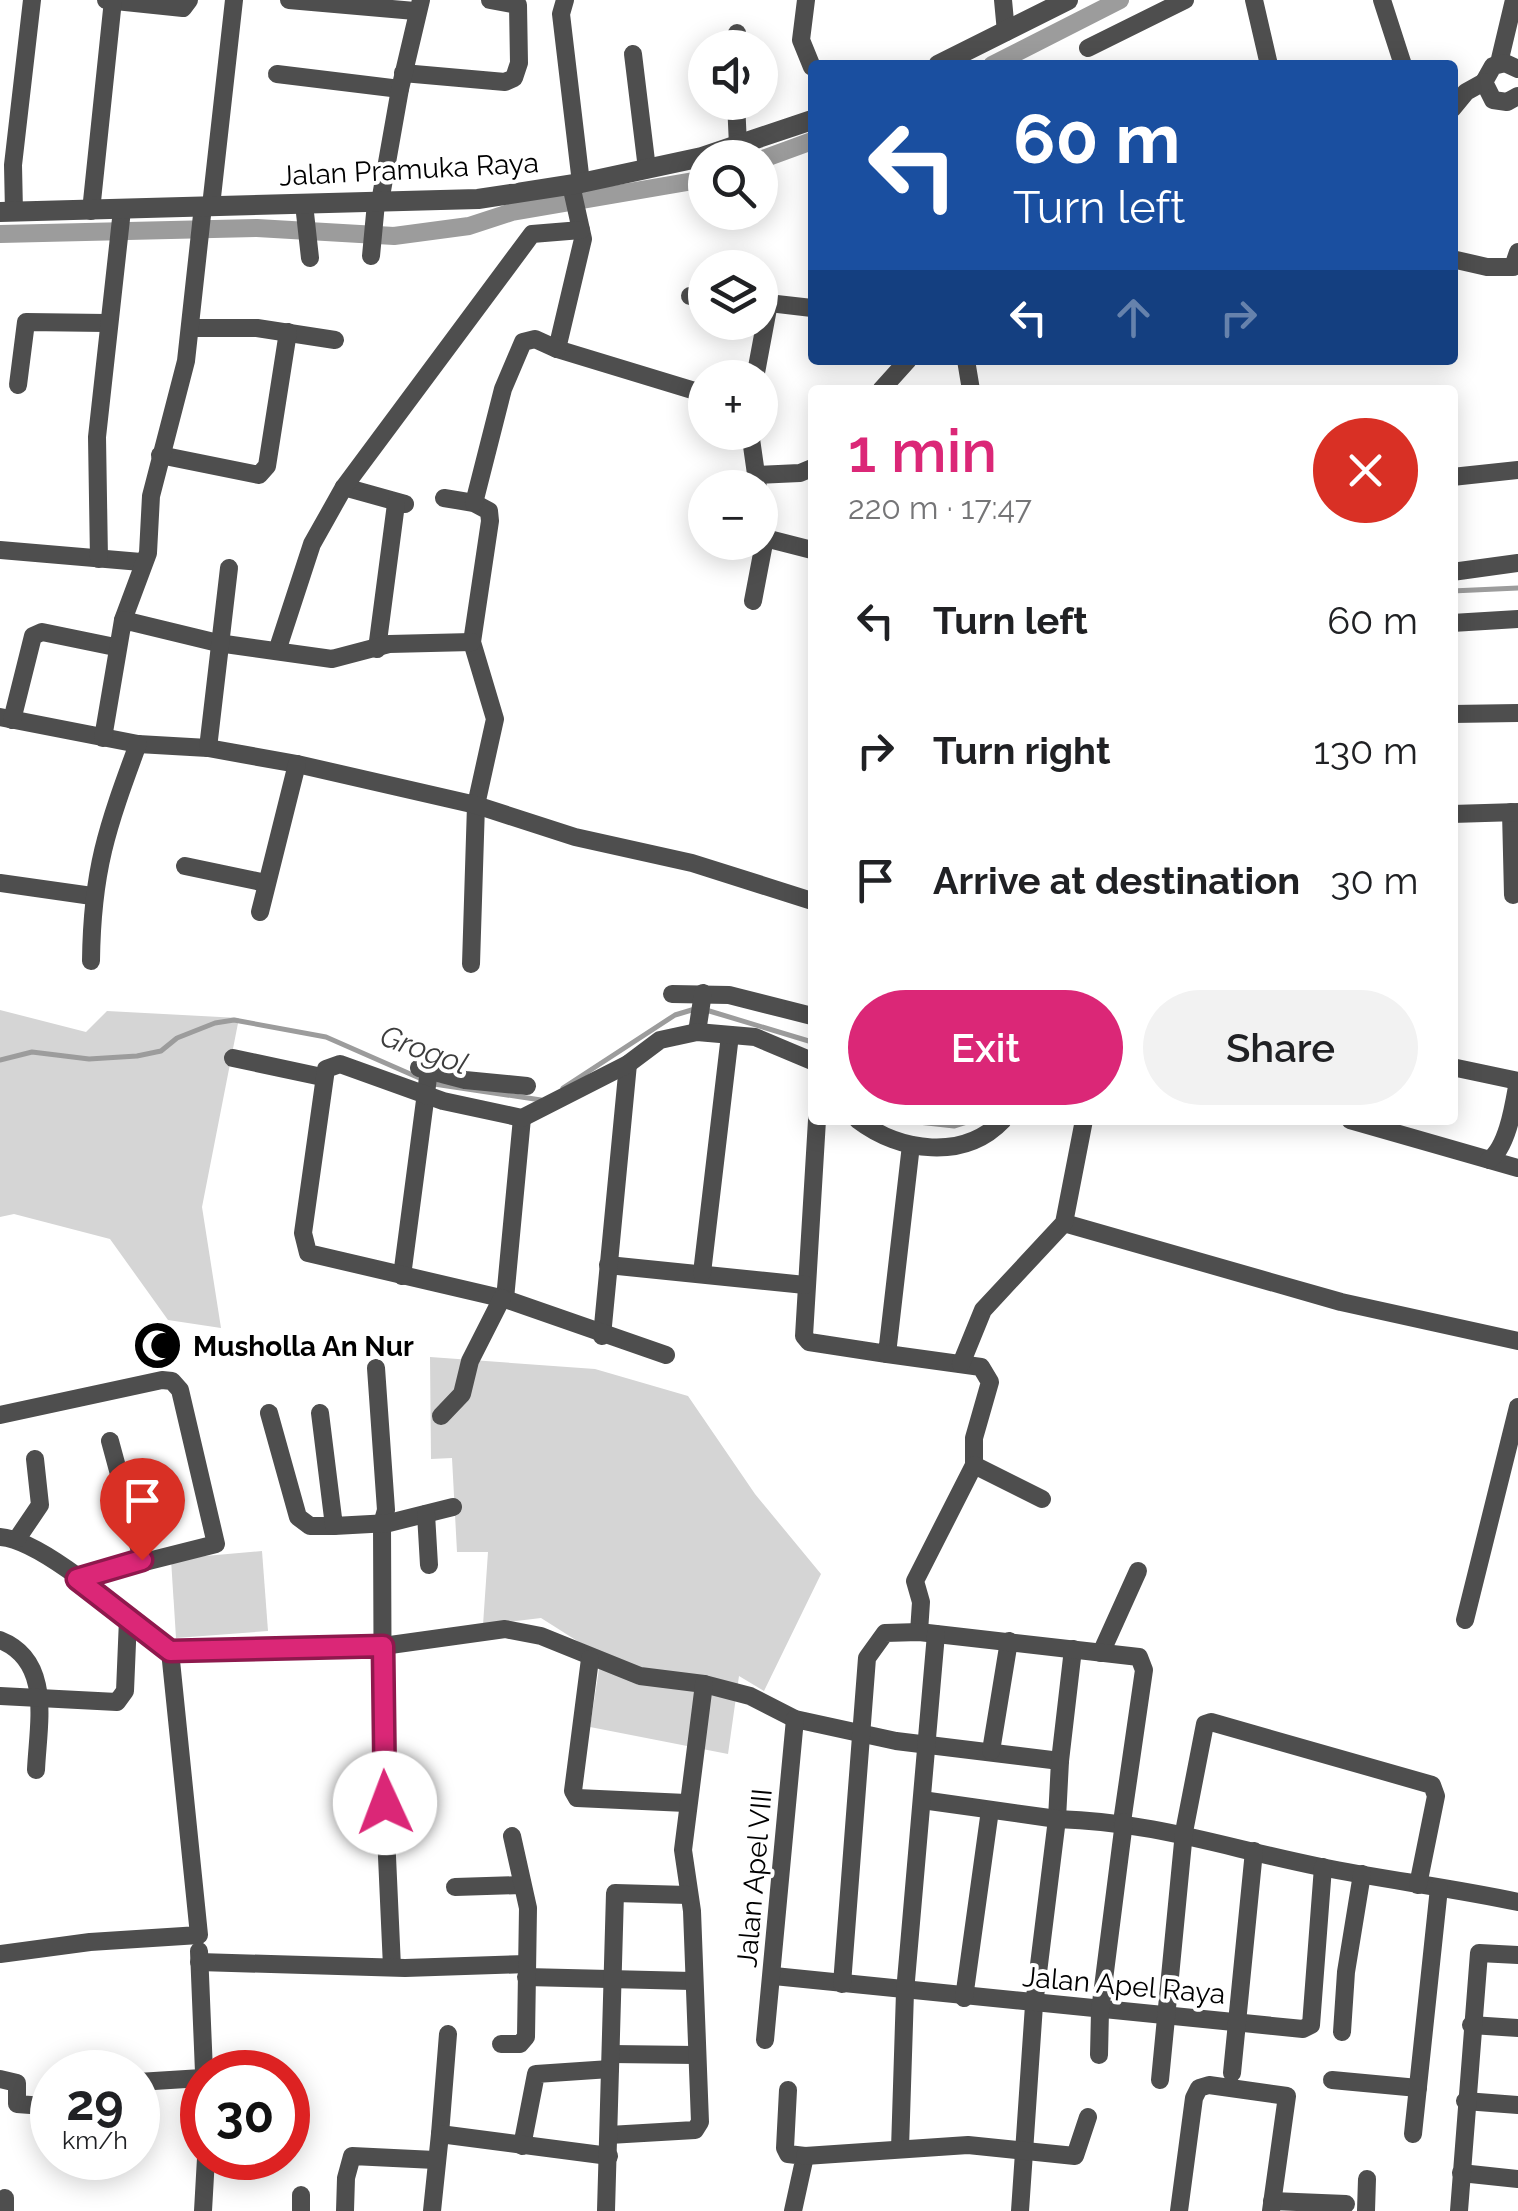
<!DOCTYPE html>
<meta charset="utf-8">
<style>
body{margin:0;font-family:Raleway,sans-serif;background:#f2f2f2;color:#202124;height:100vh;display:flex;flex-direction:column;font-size:38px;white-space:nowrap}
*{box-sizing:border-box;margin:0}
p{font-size:32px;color:#757577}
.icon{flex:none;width:55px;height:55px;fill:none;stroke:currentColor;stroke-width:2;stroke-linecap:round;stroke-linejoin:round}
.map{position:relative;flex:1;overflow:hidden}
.panel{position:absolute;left:808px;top:385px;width:650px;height:740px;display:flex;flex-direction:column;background:#fff;border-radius:10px;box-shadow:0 5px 25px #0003}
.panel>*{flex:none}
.top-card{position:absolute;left:808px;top:60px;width:650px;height:305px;border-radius:10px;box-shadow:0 5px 25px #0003;background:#1a4fa0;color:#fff;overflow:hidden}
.controls{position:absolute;left:688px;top:30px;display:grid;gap:20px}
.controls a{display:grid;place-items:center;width:90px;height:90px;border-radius:50%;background:#fff;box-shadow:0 5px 25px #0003;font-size:50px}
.speed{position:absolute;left:30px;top:2050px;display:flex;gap:20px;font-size:50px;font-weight:700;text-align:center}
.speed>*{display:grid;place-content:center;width:130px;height:130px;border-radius:50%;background:#fff;box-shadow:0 5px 25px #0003;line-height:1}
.speed small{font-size:25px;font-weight:400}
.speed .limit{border:15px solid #d22;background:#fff;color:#111}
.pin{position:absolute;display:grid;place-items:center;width:85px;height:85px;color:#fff;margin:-102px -42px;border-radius:50% 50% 50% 0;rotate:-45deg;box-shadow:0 0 10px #0007}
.pin .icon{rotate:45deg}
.me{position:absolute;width:110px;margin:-55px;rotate:358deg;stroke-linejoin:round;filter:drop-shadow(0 0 8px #0008)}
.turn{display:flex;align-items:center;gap:35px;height:210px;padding:0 40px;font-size:45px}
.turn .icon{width:130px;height:130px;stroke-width:2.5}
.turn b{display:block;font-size:70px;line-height:85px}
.lanes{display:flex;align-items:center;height:95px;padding:0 40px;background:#0003;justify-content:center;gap:50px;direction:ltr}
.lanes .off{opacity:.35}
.round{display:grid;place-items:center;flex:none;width:105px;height:105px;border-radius:52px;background:#f2f2f2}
.headline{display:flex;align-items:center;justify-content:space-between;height:170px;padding:0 40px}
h1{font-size:60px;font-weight:600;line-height:75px;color:#db2777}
.primary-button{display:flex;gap:20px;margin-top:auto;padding:20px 40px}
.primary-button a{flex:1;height:115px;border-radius:60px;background:#db2777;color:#fff;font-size:40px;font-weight:600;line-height:115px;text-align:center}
.primary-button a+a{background:#f2f2f2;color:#202124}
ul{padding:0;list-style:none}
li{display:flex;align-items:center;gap:30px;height:130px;padding:0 40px}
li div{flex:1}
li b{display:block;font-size:38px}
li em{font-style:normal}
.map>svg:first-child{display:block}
.green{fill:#d5d5d5}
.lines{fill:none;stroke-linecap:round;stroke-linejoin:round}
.stream{stroke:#9c9c9c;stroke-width:5}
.canal{stroke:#9c9c9c;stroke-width:18}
.minor{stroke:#4e4e4e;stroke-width:18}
.tertiary{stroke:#4e4e4e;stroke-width:20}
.route-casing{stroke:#8e194d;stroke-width:25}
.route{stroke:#db2777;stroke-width:18}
.labels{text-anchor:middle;stroke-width:8;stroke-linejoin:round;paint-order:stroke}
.street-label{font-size:28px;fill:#000;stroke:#fff}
.poi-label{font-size:28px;font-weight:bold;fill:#000;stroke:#fff;text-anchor:start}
.water-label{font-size:30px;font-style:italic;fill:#3d3d3d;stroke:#fff}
</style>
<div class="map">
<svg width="1518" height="2211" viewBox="0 0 1518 2211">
<rect width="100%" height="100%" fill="#fff"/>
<g class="green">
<polygon points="0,1010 86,1032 107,1011 239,1018 202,1207 221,1328 168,1320 110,1239 14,1214 0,1217"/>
<polygon points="430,1357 595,1369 688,1396 755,1494 821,1574 764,1691 739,1676 728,1754 590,1727 601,1656 541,1618 483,1625 488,1552 457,1552 452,1458 431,1459"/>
<polygon points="262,1551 268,1631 176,1638 171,1559"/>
</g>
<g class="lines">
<g class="stream">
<polyline points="1452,591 1518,588"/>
<polyline points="706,1010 812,1042"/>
<polyline points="0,1060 32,1052 89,1059 137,1056 161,1051 177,1038 215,1023 234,1020 326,1037 424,1080"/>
<polyline points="434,1084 541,1100"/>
<polyline points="563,1088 675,1015 695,1009"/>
<polyline points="900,1120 954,1126 973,1120"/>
</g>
<g class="canal">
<polyline points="992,65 1120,0"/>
<polyline points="760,160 812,141"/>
<polyline points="0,234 257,228 394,236 469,226 512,212 705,179"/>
</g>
<g class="minor">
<polyline points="106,0 183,8 189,0"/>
<polyline points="289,0 415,11"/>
<polyline points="565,0 561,14 581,183"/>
<polyline points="806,0 801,40 812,67"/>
<polyline points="1003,0 1006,32"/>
<polyline points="1254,0 1269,65"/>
<polyline points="1382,0 1403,65"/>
<polyline points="737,48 737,33"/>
<polyline points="1088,48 1185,0"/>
<polyline points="633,54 647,169"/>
<polyline points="1499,63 1514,0"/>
<polyline points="1518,69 1505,63 1493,66 1484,82 1493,100 1507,102 1518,96"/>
<polyline points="403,73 505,82 514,78 519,63 518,5 490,0"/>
<polyline points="277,74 400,89"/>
<polyline points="736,102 738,145"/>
<polyline points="1452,109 1466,92 1484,82"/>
<polyline points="571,185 583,239 557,349 705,394"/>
<polyline points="380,202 400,89 421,0"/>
<polyline points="304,204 310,258"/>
<polyline points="211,206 234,0"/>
<polyline points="91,211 113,0"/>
<polyline points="14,212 13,165 32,0"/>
<polyline points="371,256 376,203"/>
<polyline points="1452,259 1487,267 1513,267 1518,252"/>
<polyline points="690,296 705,297"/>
<polyline points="760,302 812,308"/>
<polyline points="192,328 257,328 335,340"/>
<polyline points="966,360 971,390"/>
<polyline points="755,378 769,303"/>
<polyline points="18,385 26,322 106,323"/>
<polyline points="881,390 908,360"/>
<polyline points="750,432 758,488"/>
<polyline points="160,455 259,475 267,466 288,332"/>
<polyline points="757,475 800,473 812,468"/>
<polyline points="1452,477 1518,470"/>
<polyline points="344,487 405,504"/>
<polyline points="444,498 474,503 489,511 490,521 472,642 495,719 476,805 471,964"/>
<polyline points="474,503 503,389 523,342 535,339 557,349"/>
<polyline points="760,532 765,538 812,550"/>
<polyline points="0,550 141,562"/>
<polyline points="99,559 97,437 122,210"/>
<polyline points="1452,572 1518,563"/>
<polyline points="753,601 765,538"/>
<polyline points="123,620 148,553 151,496 186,361 203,206"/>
<polyline points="1452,623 1518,619"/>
<polyline points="377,649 396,504"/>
<polyline points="277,651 312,544 344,487 532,234 581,230"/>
<polyline points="1452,714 1518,713"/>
<polyline points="0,717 138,744 208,748 297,764 476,805 575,837 692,863 812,901"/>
<polyline points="12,720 33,636 42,632 115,647"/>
<polyline points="103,738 123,620 218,643 332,659 389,644 472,642"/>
<polyline points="208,748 229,568"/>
<polyline points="1511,812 1513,895"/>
<polyline points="1452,814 1518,812"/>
<polyline points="185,866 266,883"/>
<polyline points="0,883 92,896"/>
<polyline points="260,912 297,764"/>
<path d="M 91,961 C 92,870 107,828 138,744"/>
<polyline points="672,994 729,995 812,1016"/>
<polyline points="697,1032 703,993"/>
<polyline points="233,1058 322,1077"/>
<polyline points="1452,1067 1518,1081"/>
<polyline points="419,1068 465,1080 527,1086"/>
<polyline points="817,1120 804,1336 809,1342 887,1354 911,1145"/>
<path d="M 858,1120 C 900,1152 964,1161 1003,1120"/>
<polyline points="1350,1120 1518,1168"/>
<path d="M 1489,1160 C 1508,1147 1514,1103 1518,1081"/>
<polyline points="1064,1223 1341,1302 1518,1341"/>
<polyline points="608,1265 805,1285"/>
<polyline points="702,1273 730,1035"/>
<polyline points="402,1276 429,1070"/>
<polyline points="505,1299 522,1118"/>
<polyline points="602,1336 628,1064"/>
<polyline points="887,1354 981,1367 990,1382 974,1438 974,1465 915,1581 921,1602 919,1632"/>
<polyline points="666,1355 505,1299 308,1253 303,1233 326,1069 340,1064 443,1101 522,1118 628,1064 660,1040 697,1032 755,1037 812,1061"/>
<polyline points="961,1364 983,1310 1064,1223 1084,1120"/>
<polyline points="376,1368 386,1510 382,1524 383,1768 392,1967"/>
<polyline points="269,1413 298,1517 310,1526 334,1526"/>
<polyline points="320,1413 334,1526 389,1523 453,1507"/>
<polyline points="0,1415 162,1380 172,1381 180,1390 216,1544 77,1579"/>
<polyline points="441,1416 462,1394 470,1361 502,1298"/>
<polyline points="110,1441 142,1559"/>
<polyline points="974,1465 1042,1499"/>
<polyline points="426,1514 429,1565"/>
<path d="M 0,1537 C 45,1540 131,1621 170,1651 L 199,1935 L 90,1942 L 0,1954"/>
<polyline points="17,1539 40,1505 35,1459"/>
<polyline points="1465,1620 1518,1407"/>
<path d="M 0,1640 C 53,1661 38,1724 36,1770"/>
<path d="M 170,1651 L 383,1646 L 505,1629 L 541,1636 L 640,1676 L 704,1684 L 750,1696 L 795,1719 L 896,1741 L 1060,1761 L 1057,1819 C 1156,1822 1226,1848 1321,1867 C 1386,1880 1453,1888 1518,1902"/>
<polyline points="1101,1653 1138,1571"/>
<polyline points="590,1659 573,1791 577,1798 686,1803"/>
<polyline points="0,1696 117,1702 125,1691 128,1619"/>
<polyline points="991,1751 1009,1641"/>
<polyline points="1060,1761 1073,1649"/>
<polyline points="922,1800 1057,1819 1034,2005 1020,2211"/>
<polyline points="455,1887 521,1885"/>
<polyline points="199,1951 204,2072"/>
<polyline points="199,1962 405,1968 527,1964"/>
<polyline points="774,1976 1303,2029 1311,2025 1323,1867"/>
<polyline points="526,1977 692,1981"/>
<polyline points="842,1984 867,1658 885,1633 919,1632 1139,1657 1144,1670 1122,1822"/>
<polyline points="964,1998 990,1810"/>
<polyline points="1471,2025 1518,2028"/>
<polyline points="1342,2032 1346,1972 1362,1874"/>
<polyline points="765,2040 795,1719"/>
<polyline points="501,2044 520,2044 526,2037 528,1908 512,1836"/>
<polyline points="611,2054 696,2055"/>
<polyline points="1099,2055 1100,2011 1124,1822"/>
<polyline points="1232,2073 1254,1851"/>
<polyline points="0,2079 17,2083 17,2104 44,2106 52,2092"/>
<polyline points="1160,2080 1184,1832 1205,1724 1211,1722 1432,1785 1436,1796 1418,1885"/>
<polyline points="1332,2080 1418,2088"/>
<polyline points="138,2082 202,2078"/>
<polyline points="788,2090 785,2148 788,2154 805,2156 793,2211"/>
<polyline points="1465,2101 1518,2105"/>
<polyline points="440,2134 448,2034"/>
<polyline points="1413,2134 1439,1888"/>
<polyline points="609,2135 695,2130 700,2122 692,1911 683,1850 704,1684"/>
<polyline points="522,2146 536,2074 610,2069"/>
<polyline points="900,2149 905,1992 936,1634"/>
<polyline points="805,2156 968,2145 1075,2156 1088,2117"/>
<polyline points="1461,2173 1518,2179"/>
<polyline points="1272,2201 1346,2204"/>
<polyline points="5,2211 5,2198"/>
<polyline points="203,2211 206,2158"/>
<polyline points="301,2211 301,2195"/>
<polyline points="345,2211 346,2178 352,2156 435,2160"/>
<polyline points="432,2211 440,2134 609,2156"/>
<polyline points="606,2211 615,1893 688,1895"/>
<polyline points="1179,2211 1194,2098 1199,2088 1209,2085 1287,2096 1271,2211"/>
<polyline points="1366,2211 1367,2179"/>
<polyline points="1459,2211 1479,1953 1518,1955"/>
</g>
<g class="tertiary">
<polyline points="938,65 1068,0"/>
<polyline points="0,212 478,199 581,183 702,157 812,120"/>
</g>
</g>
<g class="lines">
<defs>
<polyline id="route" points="142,1560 77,1579 170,1651 383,1646 385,1803"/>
</defs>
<use href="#route" class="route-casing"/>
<use href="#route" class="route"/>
</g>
<defs>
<symbol id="mosque-disc" viewBox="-11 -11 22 22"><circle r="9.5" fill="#000" stroke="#fff"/><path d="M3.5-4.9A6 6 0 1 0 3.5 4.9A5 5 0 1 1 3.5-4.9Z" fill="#fff"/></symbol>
</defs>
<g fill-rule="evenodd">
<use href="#mosque-disc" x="130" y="1318" width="55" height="55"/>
</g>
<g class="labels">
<g class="street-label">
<text transform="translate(409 169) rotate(-3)" y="10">Jalan Pramuka Raya</text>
<text transform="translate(754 1878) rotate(-85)" y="10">Jalan Apel VIII</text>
<text transform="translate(1124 1985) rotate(5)" y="10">Jalan Apel Raya</text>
</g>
<g class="poi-label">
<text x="193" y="1356">Musholla An Nur</text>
</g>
<g class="water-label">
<text transform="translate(424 1050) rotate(20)" y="10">Grogol</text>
</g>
</g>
</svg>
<div class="controls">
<a><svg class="icon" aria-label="sound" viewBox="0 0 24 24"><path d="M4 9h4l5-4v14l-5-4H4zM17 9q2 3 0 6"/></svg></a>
<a><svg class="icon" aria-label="search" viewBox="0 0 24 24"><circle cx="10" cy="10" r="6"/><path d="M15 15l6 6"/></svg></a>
<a><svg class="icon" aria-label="layers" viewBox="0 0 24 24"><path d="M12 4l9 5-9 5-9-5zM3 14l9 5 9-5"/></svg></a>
<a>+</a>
<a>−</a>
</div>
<div class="speed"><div>29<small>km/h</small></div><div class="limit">30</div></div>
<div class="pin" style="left:142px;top:1560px;background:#d93025"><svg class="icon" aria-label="arrive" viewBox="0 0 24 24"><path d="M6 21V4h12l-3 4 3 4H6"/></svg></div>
<svg class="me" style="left:385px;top:1803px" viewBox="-20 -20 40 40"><circle r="19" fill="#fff"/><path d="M0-13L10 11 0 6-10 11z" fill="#db2777"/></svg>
<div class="top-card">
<div class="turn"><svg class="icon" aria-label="left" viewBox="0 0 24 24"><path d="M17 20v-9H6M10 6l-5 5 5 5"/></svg><div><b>60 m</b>Turn left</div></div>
<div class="lanes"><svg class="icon" aria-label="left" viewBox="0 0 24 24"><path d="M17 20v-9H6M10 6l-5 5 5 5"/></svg><svg class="icon off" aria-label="ahead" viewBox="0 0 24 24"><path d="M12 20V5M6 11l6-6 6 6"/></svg><svg class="icon off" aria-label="right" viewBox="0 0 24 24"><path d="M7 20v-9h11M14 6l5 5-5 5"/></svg></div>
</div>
<section class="panel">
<div class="headline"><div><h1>1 min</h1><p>220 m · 17:47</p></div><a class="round" style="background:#d93025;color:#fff"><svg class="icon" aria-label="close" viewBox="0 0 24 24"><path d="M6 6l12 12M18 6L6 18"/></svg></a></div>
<ul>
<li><svg class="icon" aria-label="left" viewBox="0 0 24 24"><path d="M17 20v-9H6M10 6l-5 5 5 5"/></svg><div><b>Turn left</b></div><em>60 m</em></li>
<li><svg class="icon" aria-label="right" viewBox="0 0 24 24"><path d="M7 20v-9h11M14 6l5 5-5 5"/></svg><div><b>Turn right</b></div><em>130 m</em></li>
<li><svg class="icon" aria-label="arrive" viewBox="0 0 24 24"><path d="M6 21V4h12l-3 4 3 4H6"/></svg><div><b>Arrive at destination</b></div><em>30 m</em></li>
</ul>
<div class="primary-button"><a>Exit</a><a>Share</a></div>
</section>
</div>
